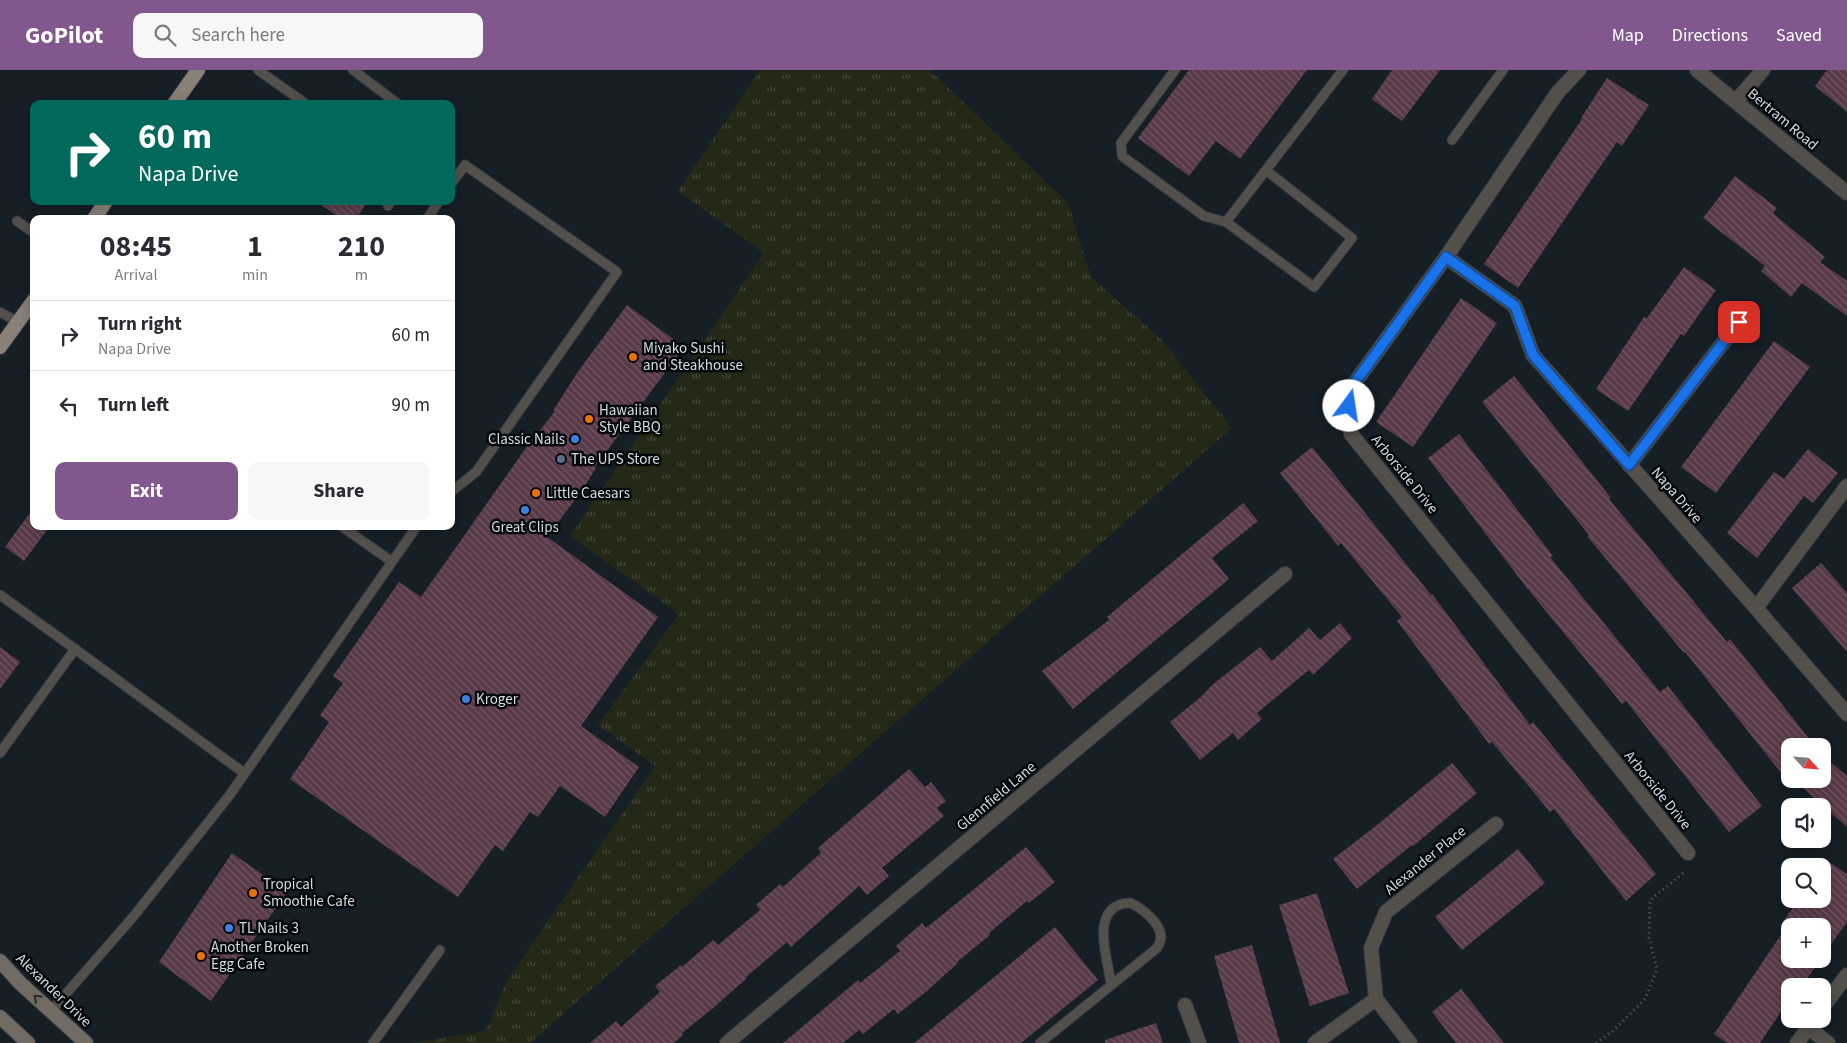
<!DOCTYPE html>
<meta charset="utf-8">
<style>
body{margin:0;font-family:"Source Sans 3",sans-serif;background:#f7f7f7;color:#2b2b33;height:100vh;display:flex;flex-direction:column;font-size:19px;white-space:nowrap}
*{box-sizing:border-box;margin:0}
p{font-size:16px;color:#7c7c81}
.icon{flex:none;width:28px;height:28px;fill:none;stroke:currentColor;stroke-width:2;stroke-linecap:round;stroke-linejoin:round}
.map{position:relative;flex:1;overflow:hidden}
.sheet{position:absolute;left:30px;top:145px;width:425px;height:315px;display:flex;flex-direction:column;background:#fff;border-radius:10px;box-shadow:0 2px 12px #0003}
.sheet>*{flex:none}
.banner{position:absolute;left:30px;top:30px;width:425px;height:105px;border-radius:10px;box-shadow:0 2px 12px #0003;background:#00695c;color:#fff;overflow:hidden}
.needle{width:32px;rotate:116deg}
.tools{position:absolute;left:1781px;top:668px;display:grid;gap:10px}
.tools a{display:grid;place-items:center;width:50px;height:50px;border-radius:10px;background:#fff;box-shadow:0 2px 12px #0003;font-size:25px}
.pin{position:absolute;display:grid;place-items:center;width:42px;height:42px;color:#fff;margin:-21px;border-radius:10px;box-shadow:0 2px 8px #0006}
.me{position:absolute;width:55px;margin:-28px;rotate:14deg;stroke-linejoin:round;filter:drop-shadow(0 0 4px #0008)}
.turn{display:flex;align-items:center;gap:18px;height:105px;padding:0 25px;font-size:22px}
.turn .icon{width:65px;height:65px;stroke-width:2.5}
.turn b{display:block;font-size:35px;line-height:42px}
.eta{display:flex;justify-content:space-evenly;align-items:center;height:85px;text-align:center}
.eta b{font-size:30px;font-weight:700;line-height:35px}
.primary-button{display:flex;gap:10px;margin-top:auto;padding:10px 25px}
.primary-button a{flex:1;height:58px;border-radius:10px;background:#81578e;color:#fff;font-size:20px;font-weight:700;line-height:58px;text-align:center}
.primary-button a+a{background:#f7f7f7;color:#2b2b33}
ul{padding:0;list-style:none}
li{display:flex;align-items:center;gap:15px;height:70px;padding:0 25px;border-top:1px solid #e1e1e2}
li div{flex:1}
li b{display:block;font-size:19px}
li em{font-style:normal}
header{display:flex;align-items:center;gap:30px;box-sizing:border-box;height:70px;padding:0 25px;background:#81578e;color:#fff}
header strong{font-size:24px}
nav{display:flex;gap:28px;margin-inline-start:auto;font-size:18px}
.search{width:350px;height:45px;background:#f7f7f7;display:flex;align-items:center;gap:12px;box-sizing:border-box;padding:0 18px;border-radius:10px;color:#7c7c81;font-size:19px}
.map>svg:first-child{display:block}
.grass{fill:url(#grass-tufts)}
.building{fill:url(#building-back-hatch)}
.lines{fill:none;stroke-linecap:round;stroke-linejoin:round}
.service-casing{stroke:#313840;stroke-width:11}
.minor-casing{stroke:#313840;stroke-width:16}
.secondary-casing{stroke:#313840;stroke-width:16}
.primary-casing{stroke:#313840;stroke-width:16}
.path{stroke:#5a6168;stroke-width:3;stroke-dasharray:1 4;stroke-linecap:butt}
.service{stroke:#534f4b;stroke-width:9}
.minor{stroke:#534f4b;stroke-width:14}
.secondary{stroke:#716b64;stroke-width:14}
.primary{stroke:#898177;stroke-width:14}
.oneway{stroke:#2b2b2a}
.route-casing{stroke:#114b97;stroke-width:12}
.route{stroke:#1a73e8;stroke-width:9}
.food-dot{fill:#e8710a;stroke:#05080b;stroke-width:2}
.shop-dot{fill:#3f7fe0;stroke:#05080b;stroke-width:2}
.service-dot{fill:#5c6f8a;stroke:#05080b;stroke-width:2}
.labels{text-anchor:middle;stroke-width:5;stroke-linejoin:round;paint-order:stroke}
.street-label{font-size:15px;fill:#d5dbe0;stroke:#05080b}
.poi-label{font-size:15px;fill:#d5dbe0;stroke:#05080b;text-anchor:start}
</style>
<header>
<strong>GoPilot</strong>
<div class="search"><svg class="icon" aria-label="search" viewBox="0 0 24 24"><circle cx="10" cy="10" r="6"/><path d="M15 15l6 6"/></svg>Search here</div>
<nav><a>Map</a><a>Directions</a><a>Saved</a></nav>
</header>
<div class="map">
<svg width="1847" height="973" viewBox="0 0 1847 973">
<defs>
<pattern id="grass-tufts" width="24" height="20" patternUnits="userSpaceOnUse" patternTransform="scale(1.25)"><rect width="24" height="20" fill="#242917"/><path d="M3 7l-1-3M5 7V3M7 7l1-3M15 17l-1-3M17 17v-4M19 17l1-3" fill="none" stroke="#434738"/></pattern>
<pattern id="building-back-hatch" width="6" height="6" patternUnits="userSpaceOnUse" patternTransform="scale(1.25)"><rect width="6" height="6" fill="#593a48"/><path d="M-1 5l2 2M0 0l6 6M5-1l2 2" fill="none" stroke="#705662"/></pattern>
</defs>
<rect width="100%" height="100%" fill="#161e26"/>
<polygon class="grass" points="760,0 930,0 1068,133 1091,207 1162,270 1232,358 530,973 411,973 485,961 508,909 655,696 598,655 679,544 570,466 764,183 678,121"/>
<g class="building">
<polygon points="1189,0 1307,0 1240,89 1216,71 1189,106 1138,68"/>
<polygon points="1392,0 1440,0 1402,51 1372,29"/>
<polygon points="1827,0 1847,0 1847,42 1815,16"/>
<polygon points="1607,8 1649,35 1622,76 1617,72 1518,218 1484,194 1582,49 1581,48"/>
<polygon points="1735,106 1777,138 1773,143 1825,187 1820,192 1847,211 1847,246 1802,213 1791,227 1761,201 1765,196 1703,148"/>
<polygon points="316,131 368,131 356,149 341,149"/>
<polygon points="1684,197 1716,220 1684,266 1681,264 1628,341 1596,319 1644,247 1647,248"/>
<polygon points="1461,228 1497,253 1413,377 1376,352"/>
<polygon points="627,235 684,277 595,397 596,398 583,419 547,467 658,547 581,656 639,697 605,747 560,716 538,747 530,742 503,781 495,775 458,827 290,709 329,652 320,645 343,613 333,606 399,512 421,527 523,382 555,341 553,341 577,303"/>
<polygon points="1774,271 1810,297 1716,423 1681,397"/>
<polygon points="1514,306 1611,428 1609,429 1727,572 1730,569 1815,676 1790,676 1790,714 1685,582 1684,583 1587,466 1589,465 1482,332"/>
<polygon points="1459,364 1553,486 1550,487 1660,622 1668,616 1762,736 1729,762 1626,631 1622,634 1527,518 1428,388"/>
<polygon points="1312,377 1431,525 1432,524 1530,655 1533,652 1656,804 1626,831 1554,739 1550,742 1492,672 1489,674 1397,551 1402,547 1341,473 1338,476 1280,403"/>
<polygon points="1808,379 1838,403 1813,433 1804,426 1757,488 1727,463 1774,402 1784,409"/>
<polygon points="1243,433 1258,451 1212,488 1229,509 1073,639 1042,601 1109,550 1107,547"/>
<polygon points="34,437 34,456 50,456 24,491 5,477"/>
<polygon points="1821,493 1847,523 1847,582 1792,518"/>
<polygon points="1340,553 1352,568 1313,605 1309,600 1257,643 1262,649 1238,670 1233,663 1200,690 1170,652 1201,627 1212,615 1260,577 1272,591 1309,558 1320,570"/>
<polygon points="0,577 20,592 0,619"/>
<polygon points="1822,685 1847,706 1847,757 1793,709 1822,709"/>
<polygon points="1452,693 1477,723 1413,776 1412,775 1357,819 1333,789 1377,755"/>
<polygon points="909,699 925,717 931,712 946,731 937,738 944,746 882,798 889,806 867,825 859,816 791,877 787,872 746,907 747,908 712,939 682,963 683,965 674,973 590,973 616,951 621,957 660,922 655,916 681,895 682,897 713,870 718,875 760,840 756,835 780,814 783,817 821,783 818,778"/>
<polygon points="1026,777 1055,812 1029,833 1027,831 989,863 990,865 957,892 958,893 927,921 898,944 894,939 863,964 859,960 843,973 783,973 858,910 860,913 900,881 896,876 922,853 926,858"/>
<polygon points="1518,779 1545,813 1462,880 1435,847"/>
<polygon points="232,783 287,822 211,931 159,892"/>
<polygon points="1822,787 1847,804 1847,852 1822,887 1822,856 1790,856 1790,889 1821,889 1802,916 1790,916 1790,928 1760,973 1727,973 1714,964 1787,856 1780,856 1799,829 1822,829"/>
<polygon points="1317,823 1349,923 1310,936 1279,835"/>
<polygon points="1055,857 1098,910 1021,973 914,973"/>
<polygon points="1252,875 1280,973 1239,973 1214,886"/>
<polygon points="1461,919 1504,973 1456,973 1432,942"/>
<polygon points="1156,953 1163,973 1105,973 1105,970"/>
</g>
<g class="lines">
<defs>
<g id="service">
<polyline points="258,0 306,34"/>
<polyline points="353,0 398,34"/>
<polyline points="1175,0 1121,73 1122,86 1204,146 1226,152 1314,217 1352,168 1267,101"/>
<polyline points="1452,70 1503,0"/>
<polyline points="451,114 465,95 617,202 476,402 451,422"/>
<polyline points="388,136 391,131"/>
<polyline points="427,149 439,131"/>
<polyline points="17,151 34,163"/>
<polyline points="1226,152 1343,0"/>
<polyline points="0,242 18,252"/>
<polyline points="341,456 391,491"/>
<polyline points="0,525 75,579"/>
<polyline points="0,683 75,579 244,703"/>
<polyline points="51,941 133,847 229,726 417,456"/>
<polyline points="373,973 440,880"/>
<path d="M 1040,973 L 1157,878 C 1170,860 1146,841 1131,833 C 1127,833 1123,833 1119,835 C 1091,846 1109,893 1111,915"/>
</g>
<g id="minor">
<polyline points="1579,0 1558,22 1446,187 1348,322 1351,364 1688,783"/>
<polyline points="1697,0 1847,123"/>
<polyline points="1736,31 1763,0"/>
<polyline points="1446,187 1515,236 1533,285 1756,538 1847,644"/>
<polyline points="1629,395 1739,252"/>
<polyline points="1756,538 1847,416"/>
<polyline points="1376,929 1410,973"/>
<polyline points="1185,935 1199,973"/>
<polyline points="1822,938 1847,905"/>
<polyline points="1808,957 1828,973"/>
<polyline points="727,973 1285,504"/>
<polyline points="1315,973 1376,929 1371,878 1386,842 1496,754"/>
<polyline points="1797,973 1815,949"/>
</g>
<g id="secondary">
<polyline points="0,891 20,913 86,973"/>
<polyline points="0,947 28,973"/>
</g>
<g id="primary">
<polyline points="174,34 198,0"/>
<polyline points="94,149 106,131"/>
<polyline points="0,277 34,230"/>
</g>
</defs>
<use href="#service" class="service-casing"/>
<use href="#minor" class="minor-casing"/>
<use href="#secondary" class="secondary-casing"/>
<use href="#primary" class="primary-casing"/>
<polyline class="path" points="1596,973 1613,961 1645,929 1657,899 1649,868 1650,830 1686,801"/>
<use href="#service" class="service"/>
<use href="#minor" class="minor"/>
<use href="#secondary" class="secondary"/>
<use href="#primary" class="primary"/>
</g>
<defs><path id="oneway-chevron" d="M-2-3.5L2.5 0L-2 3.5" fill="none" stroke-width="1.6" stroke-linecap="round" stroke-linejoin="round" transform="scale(1.25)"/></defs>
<use class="oneway" href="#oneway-chevron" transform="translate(37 928) rotate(-137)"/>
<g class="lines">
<defs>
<polyline id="route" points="1349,336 1348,322 1446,187 1515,236 1533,285 1629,395 1739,252"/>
</defs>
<use href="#route" class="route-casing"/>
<use href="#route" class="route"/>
</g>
<g class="food-dot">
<circle cx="633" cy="287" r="5"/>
<circle cx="589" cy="349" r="5"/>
<circle cx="536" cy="423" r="5"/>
<circle cx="253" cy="823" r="5"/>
<circle cx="201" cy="886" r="5"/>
</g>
<g class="shop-dot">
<circle cx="575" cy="369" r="5"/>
<circle cx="525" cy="440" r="5"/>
<circle cx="466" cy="629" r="5"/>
<circle cx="229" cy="858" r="5"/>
</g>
<circle class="service-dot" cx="561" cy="389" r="5"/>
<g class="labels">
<g class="street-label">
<text transform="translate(1783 49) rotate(40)" y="5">Bertram Road</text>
<text transform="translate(1405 404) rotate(51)" y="5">Arborside Drive</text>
<text transform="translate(1677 425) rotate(49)" y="5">Napa Drive</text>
<text transform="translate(1658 720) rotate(51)" y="5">Arborside Drive</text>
<text transform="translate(996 726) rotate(-40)" y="5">Glennfield Lane</text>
<text transform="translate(1425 790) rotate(-39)" y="5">Alexander Place</text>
<text transform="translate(54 920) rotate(44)" y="5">Alexander Drive</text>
</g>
<g class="poi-label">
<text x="643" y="283">Miyako Sushi<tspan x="643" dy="17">and Steakhouse</tspan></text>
<text x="599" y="345">Hawaiian<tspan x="599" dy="17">Style BBQ</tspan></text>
<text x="565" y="374" text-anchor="end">Classic Nails</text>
<text x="571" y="394">The UPS Store</text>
<text x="546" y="428">Little Caesars</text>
<text x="525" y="462" text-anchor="middle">Great Clips</text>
<text x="476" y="634">Kroger</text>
<text x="263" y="819">Tropical<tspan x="263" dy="17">Smoothie Cafe</tspan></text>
<text x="239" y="863">TL Nails 3</text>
<text x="211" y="882">Another Broken<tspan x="211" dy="17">Egg Cafe</tspan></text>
</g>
</g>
</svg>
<div class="tools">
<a><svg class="needle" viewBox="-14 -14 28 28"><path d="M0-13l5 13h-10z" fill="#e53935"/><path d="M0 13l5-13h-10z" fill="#7c7c81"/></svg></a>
<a><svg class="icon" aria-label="sound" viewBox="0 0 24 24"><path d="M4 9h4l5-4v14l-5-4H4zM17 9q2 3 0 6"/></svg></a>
<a><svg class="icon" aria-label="search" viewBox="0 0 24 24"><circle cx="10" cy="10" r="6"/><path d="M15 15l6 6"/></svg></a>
<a>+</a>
<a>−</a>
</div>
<div class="pin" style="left:1739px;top:252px;background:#d93025"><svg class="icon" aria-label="arrive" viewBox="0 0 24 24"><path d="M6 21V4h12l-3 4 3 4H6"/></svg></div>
<svg class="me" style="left:1349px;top:336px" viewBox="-20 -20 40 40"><circle r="19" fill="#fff"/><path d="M0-13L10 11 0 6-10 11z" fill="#1a73e8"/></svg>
<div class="banner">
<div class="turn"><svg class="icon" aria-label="right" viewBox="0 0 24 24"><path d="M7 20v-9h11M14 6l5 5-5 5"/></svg><div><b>60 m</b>Napa Drive</div></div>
</div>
<section class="sheet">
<div class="eta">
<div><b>08:45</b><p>Arrival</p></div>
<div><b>1</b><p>min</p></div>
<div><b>210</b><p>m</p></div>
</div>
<ul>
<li><svg class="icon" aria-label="right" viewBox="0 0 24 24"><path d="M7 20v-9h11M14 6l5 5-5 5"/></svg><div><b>Turn right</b><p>Napa Drive</p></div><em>60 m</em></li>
<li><svg class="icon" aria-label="left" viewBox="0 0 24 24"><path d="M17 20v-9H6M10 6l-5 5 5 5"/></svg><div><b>Turn left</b></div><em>90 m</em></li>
</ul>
<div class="primary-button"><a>Exit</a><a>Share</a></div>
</section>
</div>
